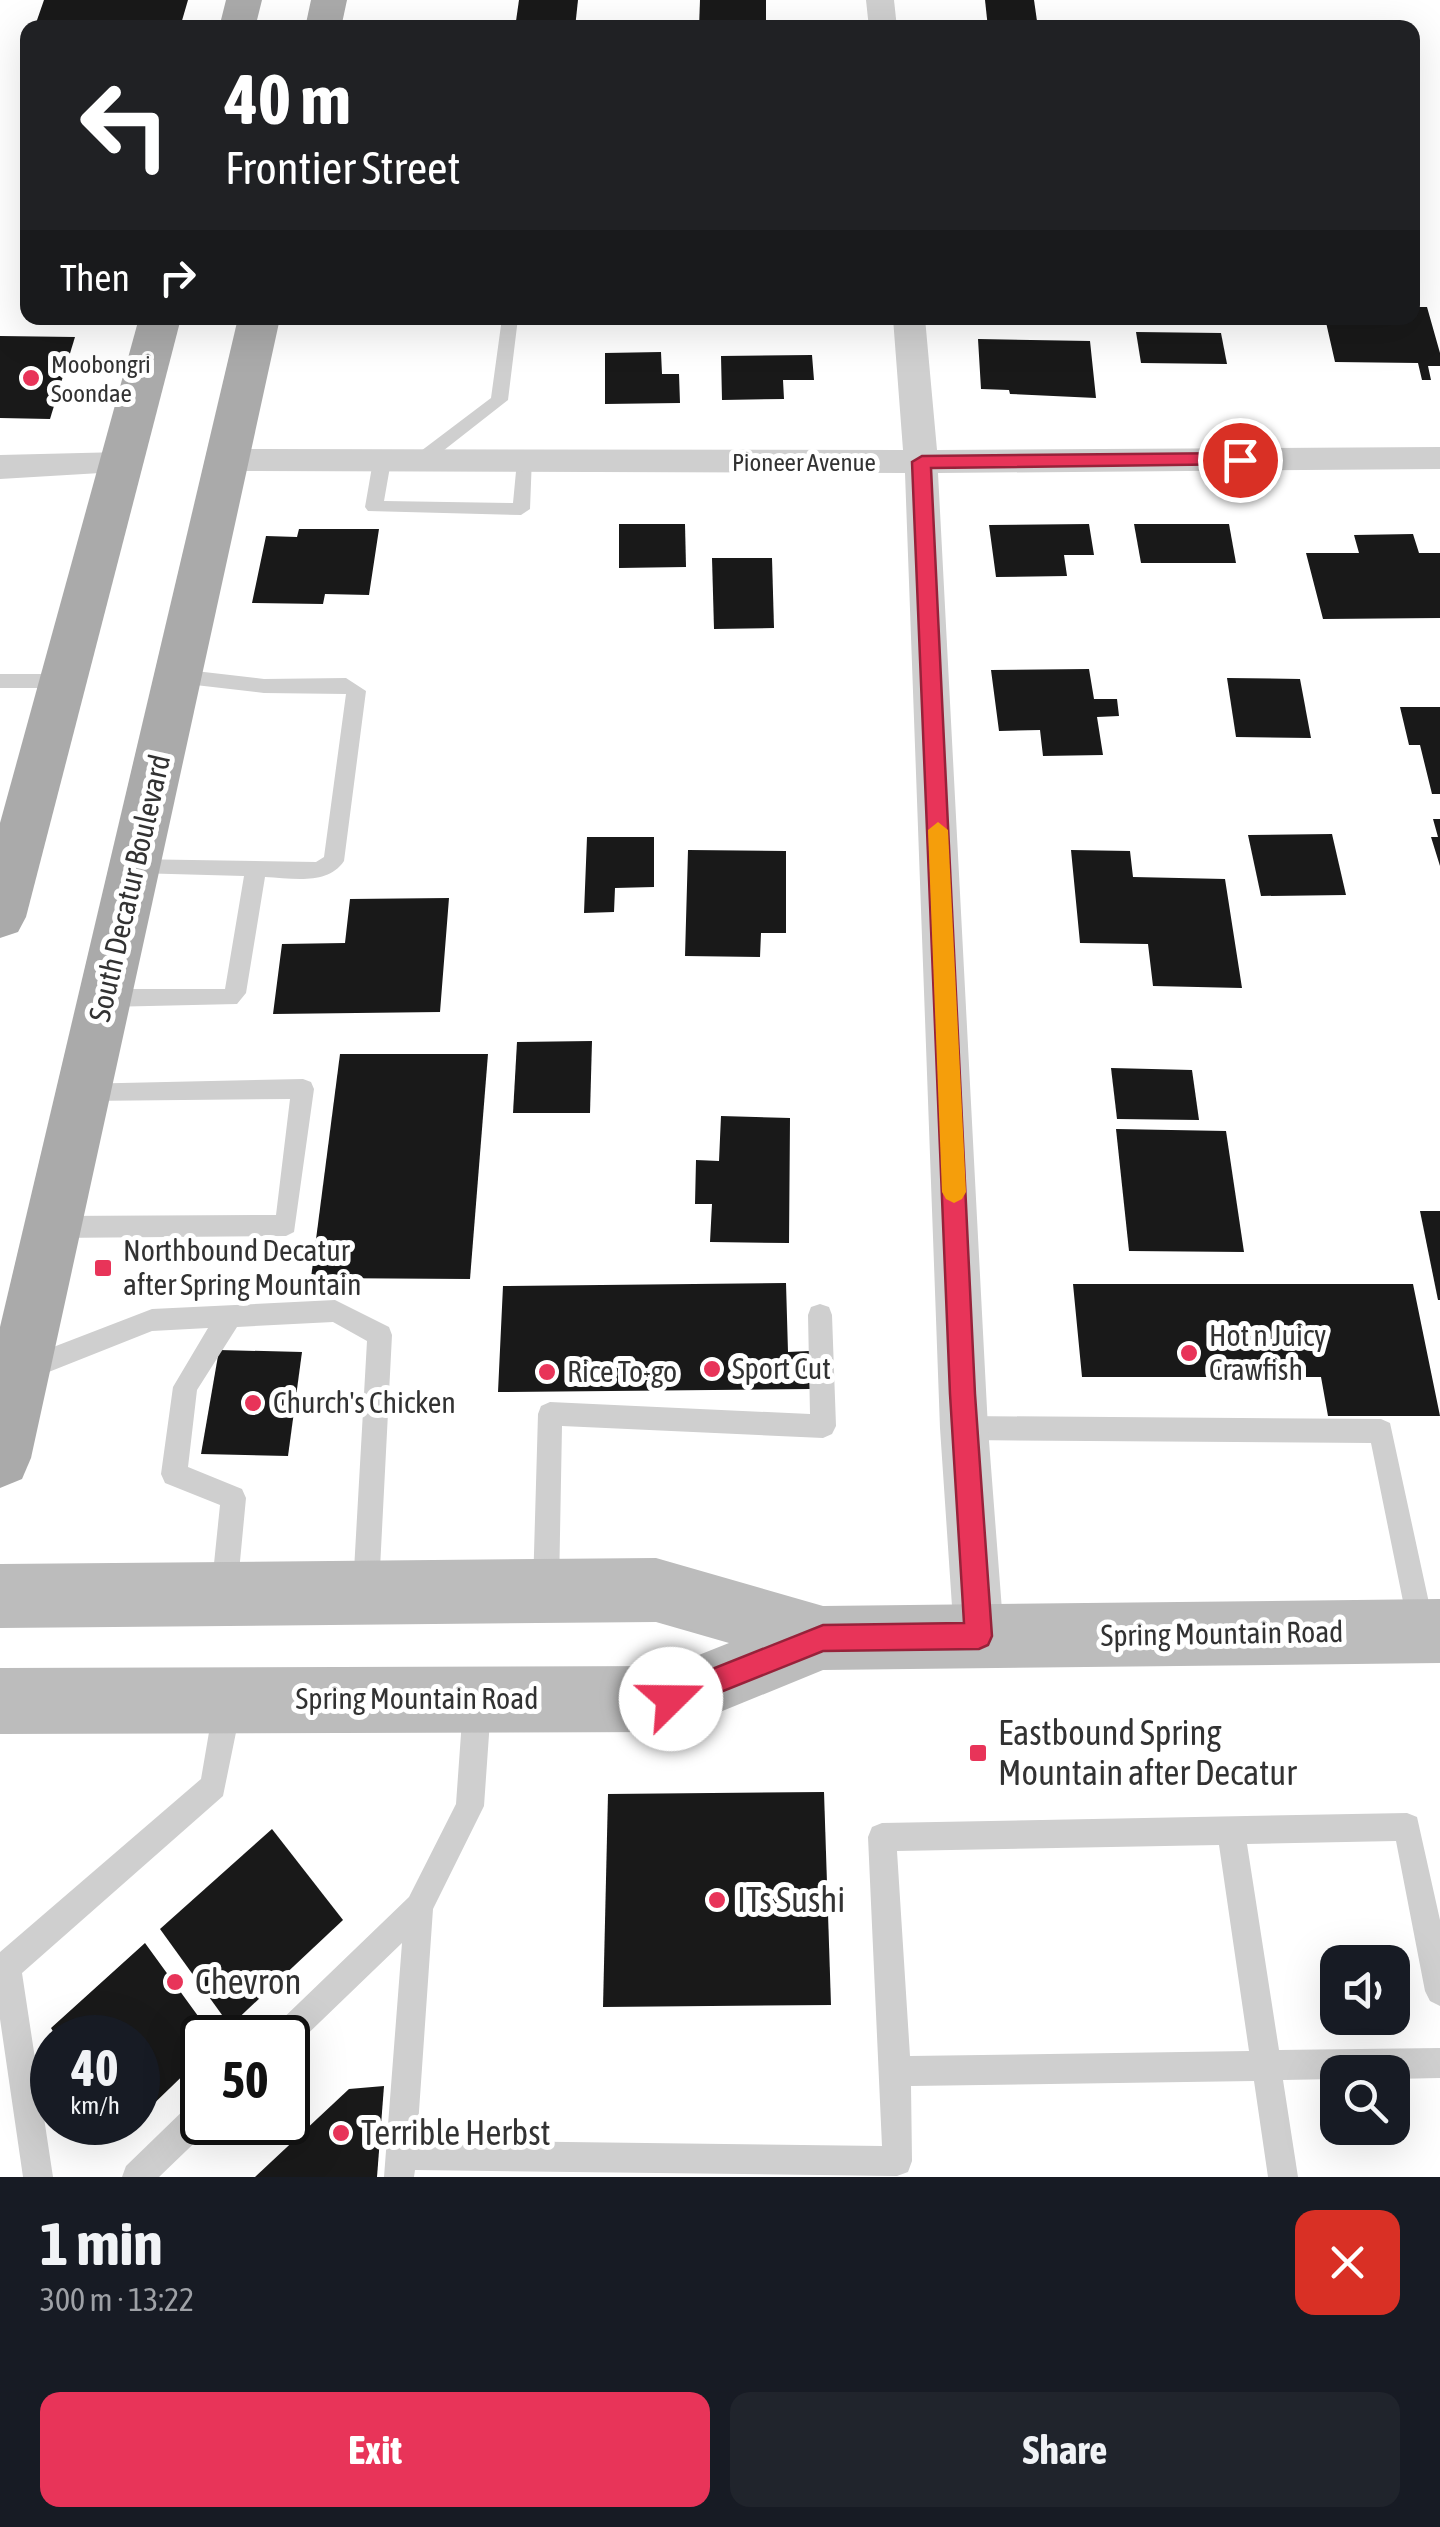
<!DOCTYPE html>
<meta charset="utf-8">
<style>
body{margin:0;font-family:"Asap Condensed",sans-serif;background:#20242c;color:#f1f3f6;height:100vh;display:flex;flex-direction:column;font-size:38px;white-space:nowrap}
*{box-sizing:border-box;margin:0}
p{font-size:32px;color:#9ea1a6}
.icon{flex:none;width:55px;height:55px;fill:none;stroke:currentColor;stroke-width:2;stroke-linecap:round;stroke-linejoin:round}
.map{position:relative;height:2177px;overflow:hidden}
.side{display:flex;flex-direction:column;background:#171b24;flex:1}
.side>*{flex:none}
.top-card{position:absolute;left:20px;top:20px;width:1400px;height:305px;border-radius:20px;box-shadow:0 10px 40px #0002;background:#202124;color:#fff;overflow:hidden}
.fabs{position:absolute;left:1320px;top:1945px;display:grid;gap:20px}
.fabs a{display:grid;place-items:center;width:90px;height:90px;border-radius:20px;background:#171b24;box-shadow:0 10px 40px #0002;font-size:50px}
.speed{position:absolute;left:30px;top:2015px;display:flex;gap:20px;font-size:50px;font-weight:700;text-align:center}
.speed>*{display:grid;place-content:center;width:130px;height:130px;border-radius:50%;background:#171b24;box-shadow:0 10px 40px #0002;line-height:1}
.speed small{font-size:25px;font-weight:400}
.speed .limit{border:5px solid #111;border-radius:15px;background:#fff;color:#111}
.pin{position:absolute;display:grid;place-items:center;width:85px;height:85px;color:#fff;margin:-42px;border:5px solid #fff;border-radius:50%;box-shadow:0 2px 10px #0007}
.me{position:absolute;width:110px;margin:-55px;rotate:68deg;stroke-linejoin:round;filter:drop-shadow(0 0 8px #0008)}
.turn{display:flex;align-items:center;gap:35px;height:210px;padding:0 40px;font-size:45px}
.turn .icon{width:130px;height:130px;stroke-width:2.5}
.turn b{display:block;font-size:70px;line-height:85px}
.then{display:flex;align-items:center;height:95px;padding:0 40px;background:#0003;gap:20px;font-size:38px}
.round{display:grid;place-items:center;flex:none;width:105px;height:105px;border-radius:20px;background:#20242c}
.headline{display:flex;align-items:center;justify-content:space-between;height:170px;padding:0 40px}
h1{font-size:60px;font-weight:700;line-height:75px}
.cta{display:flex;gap:20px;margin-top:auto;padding:20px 40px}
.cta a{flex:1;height:115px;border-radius:20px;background:#e83459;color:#fff;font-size:40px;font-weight:700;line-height:115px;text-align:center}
.cta a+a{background:#20242c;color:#f1f3f6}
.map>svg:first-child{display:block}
.building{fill:#191919}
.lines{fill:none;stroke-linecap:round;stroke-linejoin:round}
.lane{fill:#cfcfcf;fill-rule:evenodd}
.street{fill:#cfcfcf;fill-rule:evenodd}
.secondary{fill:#bcbcbc;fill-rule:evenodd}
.primary{fill:#aaa;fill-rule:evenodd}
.route{fill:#e83459;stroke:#97223a;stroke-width:2.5}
.slow{fill:#f59e0b}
.poi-dot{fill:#e83459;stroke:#fff;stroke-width:4}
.labels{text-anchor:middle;stroke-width:10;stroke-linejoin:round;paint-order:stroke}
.far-poi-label{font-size:25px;fill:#323232;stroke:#fff;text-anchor:start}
.far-street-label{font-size:25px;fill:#323232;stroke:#fff}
.street-label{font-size:30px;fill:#323232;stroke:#fff}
.poi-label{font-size:30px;fill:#323232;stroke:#fff;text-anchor:start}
.near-poi-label{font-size:35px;fill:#323232;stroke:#fff;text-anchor:start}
</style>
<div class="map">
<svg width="1440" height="2177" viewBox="0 0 1440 2177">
<rect width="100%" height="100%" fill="#fff"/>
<g class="building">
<polygon points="44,0 188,0 181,24 36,23"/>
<polygon points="519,0 578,0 575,28 515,28"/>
<polygon points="700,0 766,0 766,28 699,28"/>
<polygon points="985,0 1034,0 1038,28 988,28"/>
<polygon points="1412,307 1427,307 1440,353 1440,366 1428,366 1431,380 1422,380 1418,363 1335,362 1325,318 1412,318"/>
<polygon points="1136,332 1221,333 1227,364 1141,363"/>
<polygon points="0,336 75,337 50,419 0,418"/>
<polygon points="978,339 1090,341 1096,398 1010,394 1009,390 981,389"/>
<polygon points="661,352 662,374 679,374 680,403 605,404 605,353"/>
<polygon points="812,355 814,380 783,380 784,399 722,400 721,356"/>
<polygon points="619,524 685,524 686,567 619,568"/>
<polygon points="1089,524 1094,555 1064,555 1067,576 996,577 989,525"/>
<polygon points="1134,524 1229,524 1236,563 1141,563"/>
<polygon points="299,529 379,529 369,595 325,594 323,604 252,603 266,536 297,537"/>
<polygon points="1413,534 1419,553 1440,553 1440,618 1323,619 1306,553 1359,553 1354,535"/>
<polygon points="712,558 772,558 774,628 714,629"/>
<polygon points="1089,669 1094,699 1117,699 1119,716 1097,717 1103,755 1043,756 1040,730 999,731 991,670"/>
<polygon points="1227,678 1300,679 1311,738 1236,737"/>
<polygon points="1400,707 1440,707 1440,794 1432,794 1420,745 1409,745"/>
<polygon points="1433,819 1440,819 1440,866 1431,837 1438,837"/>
<polygon points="1332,834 1346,895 1261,896 1248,835"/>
<polygon points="587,837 654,837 654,887 615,888 614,912 584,913"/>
<polygon points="688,850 786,851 786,933 761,933 760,957 685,956"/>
<polygon points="1071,850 1130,851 1133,877 1225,879 1242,988 1153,986 1148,944 1080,943"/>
<polygon points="449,898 440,1012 273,1014 282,944 345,943 350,899"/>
<polygon points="592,1041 590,1113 513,1113 517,1042"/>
<polygon points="340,1054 488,1054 470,1279 311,1278"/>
<polygon points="1111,1068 1192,1070 1199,1120 1117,1119"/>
<polygon points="721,1116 790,1118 789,1243 710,1242 712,1204 695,1204 696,1160 719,1161"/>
<polygon points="1116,1129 1226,1131 1244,1252 1129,1251"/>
<polygon points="1420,1211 1440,1211 1440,1300 1438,1300"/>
<polygon points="786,1283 788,1352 809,1351 810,1389 498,1392 503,1286"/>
<polygon points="1073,1284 1413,1284 1440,1416 1328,1416 1321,1377 1082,1377"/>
<polygon points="219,1350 302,1352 288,1456 201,1454"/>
<polygon points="824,1792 831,2005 603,2007 608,1794"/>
<polygon points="272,1829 343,1920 230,2026 160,1929"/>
<polygon points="145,1943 214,2038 202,2038 202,2057 138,2119 138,2038 57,2038 51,2028"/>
<polygon points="384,2086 377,2177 255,2177 349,2089"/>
</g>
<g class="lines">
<g class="lane">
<polygon points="502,318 518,318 508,400 425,465 413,465 413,457 491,398"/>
<polygon points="382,455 391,461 384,501 513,503 517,461 526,455 532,457 530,509 521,515 368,511 365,507 373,461"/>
<path d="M 178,669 L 264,679 L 346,678 L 366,691 L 344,861 C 327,886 292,878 265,877 L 246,993 L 237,1004 L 105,1007 L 97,1004 L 94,998 L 97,992 L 105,989 L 225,989 L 244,876 L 135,873 L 128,871 L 125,865 L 128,859 L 316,862 L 324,857 L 346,694 L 264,693 L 178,683 L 168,676 Z"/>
<polygon points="0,674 63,674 73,681 63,688 0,688"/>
<polygon points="303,1079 311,1082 314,1089 294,1232 286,1236 53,1238 45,1234 41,1227 45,1220 53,1216 276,1215 290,1099 84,1101 76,1098 73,1091 76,1084"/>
<polygon points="335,1300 389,1327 392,1335 379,1588 375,1597 366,1601 357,1597 353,1588 367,1341 333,1322 237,1327 197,1390 188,1467 242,1489 246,1498 237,1593 233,1602 224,1606 215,1602 211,1593 220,1505 165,1483 161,1474 173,1387 208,1328 152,1331 26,1381 17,1377 14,1369 17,1361 152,1309"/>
<polygon points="820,1304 829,1307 832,1315 836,1426 832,1434 823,1438 562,1426 559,1588 555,1597 546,1601 537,1597 533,1588 538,1414 541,1406 550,1402 810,1414 808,1315 811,1307"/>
<polygon points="964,1416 1381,1419 1390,1423 1434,1626 1430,1635 1421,1639 1412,1635 1408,1626 1371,1443 964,1440 955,1436 951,1428 955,1420"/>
<polygon points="228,1689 238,1693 242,1703 223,1796 22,1973 53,2177 23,2177 0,2019 0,1952 201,1779 214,1703 218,1693"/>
<path d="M 477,1692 L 487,1696 L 491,1706 L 484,1806 L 433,1909 L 417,2140 L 882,2146 L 868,1837 L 872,1827 L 882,1823 L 1407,1813 L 1417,1817 L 1440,1920 L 1440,2006 L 1430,2001 L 1425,1991 L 1396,1841 L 1247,1844 L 1279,2050 L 1440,2048 L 1440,2078 L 1392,2079 L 1392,2072 L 1338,2072 L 1338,2079 L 1283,2080 L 1298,2177 L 1268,2177 L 1254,2081 L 911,2086 L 912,2161 L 908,2172 L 897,2176 L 415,2170 L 414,2177 L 384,2177 L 402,1943 L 293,2048 L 288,2051 L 288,2038 L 268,2038 L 273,2028 L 409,1897 L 456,1804 L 463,1706 L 467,1696 ZM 1219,1845 L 1249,2051 L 910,2056 L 897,1851 Z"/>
<polygon points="202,2099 202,2122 213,2125 159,2177 122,2177 126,2166 191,2103"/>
</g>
<g class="street">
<polygon points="866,0 894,0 897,28 869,28"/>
<polygon points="893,318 925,318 937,450 1440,447 1440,469 938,473 988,1428 1004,1636 997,1654 979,1661 961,1654 954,1636 940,1428 905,473 227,471 215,468 210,460 215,452 227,449 903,450"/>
<polygon points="122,452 134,455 139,463 134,471 0,479 0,455"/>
</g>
<polygon class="secondary" points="656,1558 823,1606 1440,1599 1440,1663 823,1670 671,1732 0,1734 0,1668 671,1666 729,1643 656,1622 0,1628 0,1564"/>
<g class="primary">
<polygon points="226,0 262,0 255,28 219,28"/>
<polygon points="311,0 347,0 341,28 305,28"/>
<polygon points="139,318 181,318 26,917 18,932 0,938 0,823"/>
<polygon points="238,318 280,318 31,1458 22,1479 0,1488 0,1327"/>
</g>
</g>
<polygon class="route" points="1240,453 1247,455 1247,464 931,468 975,1394 992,1636 988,1645 979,1649 823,1651 671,1712 662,1708 658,1699 662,1689 823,1625 964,1623 950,1394 912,462 922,456"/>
<polygon class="slow" points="938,822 948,830 966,1192 962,1199 954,1203 946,1199 942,1192 928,830"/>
<g class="poi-dot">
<circle cx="31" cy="378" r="10"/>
<rect x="93" y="1258" width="20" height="20" rx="5"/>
<circle cx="1189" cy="1353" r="10"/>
<circle cx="712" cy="1369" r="10"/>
<circle cx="547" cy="1372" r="10"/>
<circle cx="253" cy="1403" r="10"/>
<rect x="968" y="1743" width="20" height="20" rx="5"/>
<circle cx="717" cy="1900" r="10"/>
<circle cx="175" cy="1982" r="10"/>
<circle cx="341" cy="2133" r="10"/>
</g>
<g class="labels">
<g class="far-poi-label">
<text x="51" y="373">Moobongri<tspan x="51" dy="29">Soondae</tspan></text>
</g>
<g class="far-street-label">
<text x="804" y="471">Pioneer Avenue</text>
</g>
<g class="street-label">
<text transform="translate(130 888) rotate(-77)" y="10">South Decatur Boulevard</text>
<text transform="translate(1222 1634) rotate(-1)" y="10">Spring Mountain Road</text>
<text x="417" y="1709">Spring Mountain Road</text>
</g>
<g class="poi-label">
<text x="123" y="1261">Northbound Decatur<tspan x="123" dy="34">after Spring Mountain</tspan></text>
<text x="1209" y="1346">Hot n Juicy<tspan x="1209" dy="34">Crawfish</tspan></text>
<text x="732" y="1379">Sport Cut</text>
<text x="567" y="1382">Rice To-go</text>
<text x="273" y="1413">Church's Chicken</text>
</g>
<g class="near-poi-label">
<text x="998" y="1745">Eastbound Spring<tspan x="998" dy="40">Mountain after Decatur</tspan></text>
<text x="737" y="1912">ITs Sushi</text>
<text x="195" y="1994">Chevron</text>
<text x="361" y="2145">Terrible Herbst</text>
</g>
</g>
</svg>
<div class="fabs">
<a><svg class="icon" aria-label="sound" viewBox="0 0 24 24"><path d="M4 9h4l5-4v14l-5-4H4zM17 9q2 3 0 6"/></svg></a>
<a><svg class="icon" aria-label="search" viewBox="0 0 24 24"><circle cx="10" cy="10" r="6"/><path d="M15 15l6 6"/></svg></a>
</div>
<div class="speed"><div>40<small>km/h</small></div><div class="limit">50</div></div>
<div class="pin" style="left:1240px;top:460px;background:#d93025"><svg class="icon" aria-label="arrive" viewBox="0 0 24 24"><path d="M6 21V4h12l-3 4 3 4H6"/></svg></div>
<svg class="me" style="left:671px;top:1699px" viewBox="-20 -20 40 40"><circle r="19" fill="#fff"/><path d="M0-13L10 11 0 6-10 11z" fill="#e83459"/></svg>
<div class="top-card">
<div class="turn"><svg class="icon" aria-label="left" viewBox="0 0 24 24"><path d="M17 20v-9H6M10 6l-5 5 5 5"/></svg><div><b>40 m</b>Frontier Street</div></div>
<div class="then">Then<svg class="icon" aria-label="right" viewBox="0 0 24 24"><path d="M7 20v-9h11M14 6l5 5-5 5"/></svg></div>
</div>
</div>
<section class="side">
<div class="headline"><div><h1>1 min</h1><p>300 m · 13:22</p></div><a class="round" style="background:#d93025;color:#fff"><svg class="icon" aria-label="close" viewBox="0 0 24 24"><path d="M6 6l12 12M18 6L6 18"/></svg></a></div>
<div class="cta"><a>Exit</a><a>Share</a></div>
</section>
